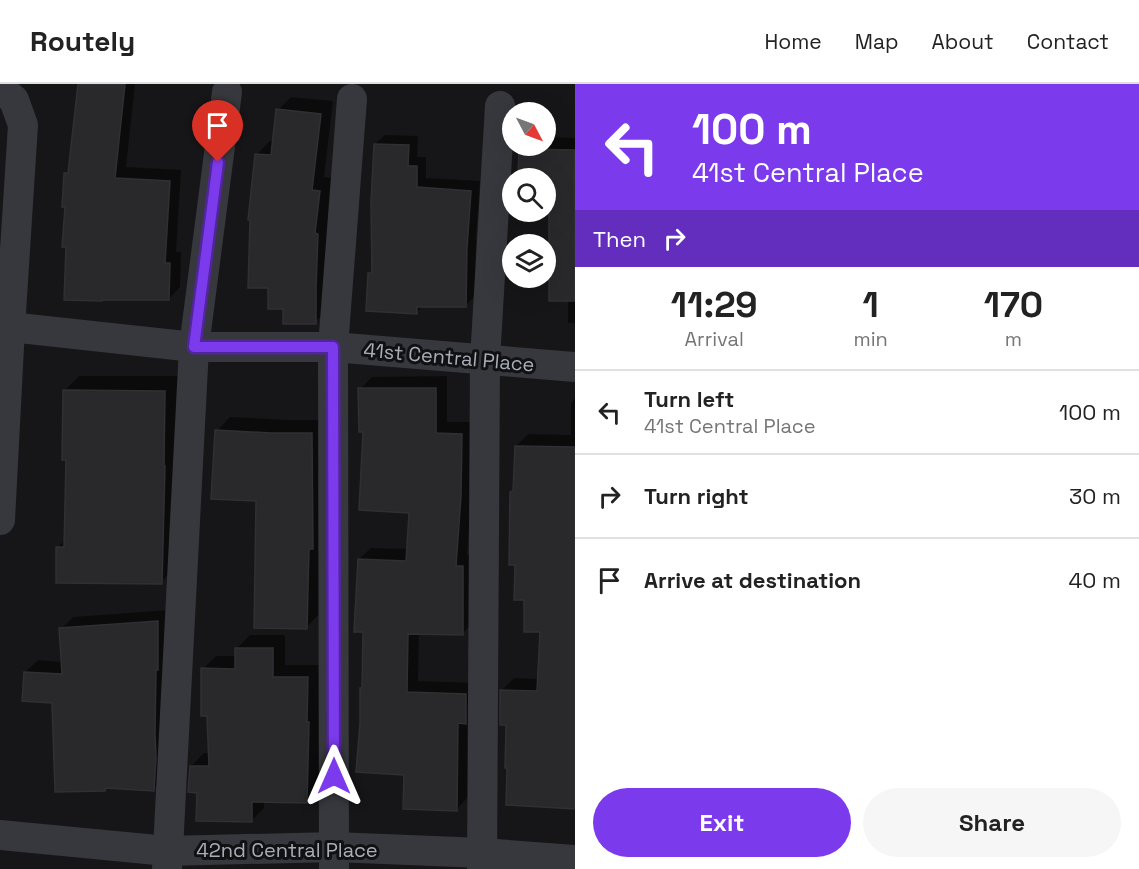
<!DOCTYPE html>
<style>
body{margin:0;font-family:"Space Grotesk",sans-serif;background:#f6f6f6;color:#222;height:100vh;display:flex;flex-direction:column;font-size:22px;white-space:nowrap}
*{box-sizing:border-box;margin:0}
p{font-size:20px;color:#767676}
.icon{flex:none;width:33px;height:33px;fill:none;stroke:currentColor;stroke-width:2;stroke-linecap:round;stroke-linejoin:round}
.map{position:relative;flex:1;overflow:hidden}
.sheet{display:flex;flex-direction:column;background:#fff;width:564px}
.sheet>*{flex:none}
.guide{background:#7c3aed;color:#fff;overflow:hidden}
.needle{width:39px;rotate:131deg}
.controls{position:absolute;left:502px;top:18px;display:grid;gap:12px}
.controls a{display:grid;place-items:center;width:54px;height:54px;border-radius:50%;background:#fff;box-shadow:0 6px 24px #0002;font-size:30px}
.pin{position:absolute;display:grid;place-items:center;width:51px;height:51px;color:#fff;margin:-62px -26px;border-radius:50% 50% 50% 0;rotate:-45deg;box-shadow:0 0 6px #0007}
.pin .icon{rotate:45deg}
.me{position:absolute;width:66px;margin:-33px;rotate:0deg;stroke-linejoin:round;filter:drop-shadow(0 0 4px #0008)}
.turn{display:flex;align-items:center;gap:21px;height:126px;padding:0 18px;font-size:27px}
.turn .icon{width:78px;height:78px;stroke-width:2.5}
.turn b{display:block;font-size:42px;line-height:51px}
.then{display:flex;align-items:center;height:57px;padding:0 18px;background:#0003;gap:12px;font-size:22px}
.eta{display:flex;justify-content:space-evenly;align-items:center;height:102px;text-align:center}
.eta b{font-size:36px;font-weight:600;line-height:42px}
.cta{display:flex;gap:12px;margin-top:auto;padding:12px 18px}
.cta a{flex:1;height:69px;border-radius:36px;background:#7c3aed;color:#fff;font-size:24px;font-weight:600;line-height:69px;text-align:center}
.cta a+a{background:#f6f6f6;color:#222}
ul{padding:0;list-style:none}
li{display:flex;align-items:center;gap:18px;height:84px;padding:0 18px;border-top:2px solid #e0e0e0}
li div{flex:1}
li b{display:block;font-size:22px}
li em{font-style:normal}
header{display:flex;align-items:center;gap:36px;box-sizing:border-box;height:84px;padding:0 30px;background:#fff;border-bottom:2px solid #e0e0e0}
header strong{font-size:28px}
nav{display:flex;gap:33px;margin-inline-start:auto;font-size:21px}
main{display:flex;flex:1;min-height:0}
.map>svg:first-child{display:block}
.shadow{fill:#0007}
.building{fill:#29292c;stroke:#303034;stroke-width:1.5}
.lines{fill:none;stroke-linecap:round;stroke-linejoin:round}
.street{stroke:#37383d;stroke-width:30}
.route-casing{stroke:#51269a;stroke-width:15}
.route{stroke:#7c3aed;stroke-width:10}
.labels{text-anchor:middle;stroke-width:6;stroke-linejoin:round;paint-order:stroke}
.street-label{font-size:20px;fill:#a8adb8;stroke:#111113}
</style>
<header>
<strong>Routely</strong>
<nav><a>Home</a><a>Map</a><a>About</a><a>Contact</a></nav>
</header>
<main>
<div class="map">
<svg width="575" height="785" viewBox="0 0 575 785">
<rect width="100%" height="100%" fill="#161618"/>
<g class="shadow">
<polygon points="80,0 135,0 126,83 181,86 176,168 181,168 180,203 169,215 67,121 65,89 71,84"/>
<polygon points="291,13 333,17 324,93 333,94 329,225 315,238 285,223 269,203 257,70 270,57 274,58 278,26"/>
<polygon points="385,51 418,52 417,73 426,73 426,94 480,97 476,153 475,212 465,222 424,221 416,229 370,189 373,186 375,60"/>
<polygon points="546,53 575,54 575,239 568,239 568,215 552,100 546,100 546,94 519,94 520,65 524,62 546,62"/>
<polygon points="79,292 179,292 176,483 161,498 58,463 66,455 68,375 64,307"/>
<polygon points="447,292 447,338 473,338 472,399 467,471 474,471 475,537 463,549 419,549 418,597 477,599 468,713 457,725 406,690 363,603 364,547 359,475 371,464 409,465 411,427 365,346 360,305 372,293"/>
<polygon points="575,314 575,724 507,719 508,639 502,606 514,594 539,595 541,546 526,515 516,480 511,408 515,405 516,362 528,350 571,351 571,319"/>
<polygon points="230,333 287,336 325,336 319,530 306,544 258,415 217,347"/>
<polygon points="169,526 165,693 153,705 108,703 105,705 54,618 25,588 38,576 63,578 61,545 73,533"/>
<polygon points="250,551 285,551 285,581 320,581 319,704 306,717 264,716 264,724 251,737 199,707 191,682 204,669 210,669 208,631 203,585 216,572 237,572 237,564"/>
</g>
<g class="building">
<polygon points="78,0 125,0 115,94 170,97 165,179 170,179 169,216 102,216 102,217 64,216 66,163 62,163 65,123 62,123 64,89 68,89"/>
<polygon points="276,25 321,30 312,106 320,107 315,149 318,150 316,204 316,240 283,240 283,225 268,225 268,204 248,204 250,136 248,136 255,70 271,71"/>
<polygon points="374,60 409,61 408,82 417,82 417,103 471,107 467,164 466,223 417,223 417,230 366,227 368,189 372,189 371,118"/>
<polygon points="519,65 575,66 574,105 575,105 575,217 549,217 549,128 551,102 546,101 546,94 518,94"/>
<polygon points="358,304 436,304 436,349 462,350 461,412 456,482 463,482 463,551 408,550 407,608 466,610 466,640 458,639 457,727 403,725 404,691 356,688 360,639 360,604 362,604 363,548 354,548 358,475 406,477 409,429 359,426 363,348 359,348"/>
<polygon points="63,306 165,307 164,382 165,382 162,500 56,499 56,463 64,463 66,376 62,376"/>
<polygon points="215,346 272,349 312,349 313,465 309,465 307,545 254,544 256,417 211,415"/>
<polygon points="515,362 575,363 575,725 506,721 507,684 505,684 506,641 500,641 500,606 537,607 540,548 524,548 524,516 514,516 515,481 509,481 510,408 513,407"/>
<polygon points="158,537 158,586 156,586 155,649 156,673 154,707 105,704 105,707 55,708 52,619 22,617 24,588 62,590 59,544"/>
<polygon points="235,564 273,564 273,593 308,593 307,638 309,638 307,719 252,718 252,738 196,737 197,709 188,708 190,682 209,682 207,632 201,632 201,584 235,585"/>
</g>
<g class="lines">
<g class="street">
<polyline points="0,4 14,16 23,41 10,244 0,436"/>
<polyline points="0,242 194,263 333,263 575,283"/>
<polyline points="0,751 167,767 334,763 483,769 574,776"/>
<polyline points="167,785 194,263 227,8"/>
<polyline points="334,785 333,263 352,15"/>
<polyline points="482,785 485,276 500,22"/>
</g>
</g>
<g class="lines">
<defs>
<polyline id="route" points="218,78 194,263 333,263 334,692"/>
</defs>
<use href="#route" class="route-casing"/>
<use href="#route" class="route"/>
</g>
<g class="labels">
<g class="street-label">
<text transform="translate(449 273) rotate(5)" y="7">41st Central Place</text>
<text x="287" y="773">42nd Central Place</text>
</g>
</g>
</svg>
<div class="controls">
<a><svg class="needle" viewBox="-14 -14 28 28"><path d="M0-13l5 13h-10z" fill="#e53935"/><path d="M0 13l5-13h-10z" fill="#767676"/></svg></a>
<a><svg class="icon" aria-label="search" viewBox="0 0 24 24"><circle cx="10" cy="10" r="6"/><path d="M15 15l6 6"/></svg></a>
<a><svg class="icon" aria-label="layers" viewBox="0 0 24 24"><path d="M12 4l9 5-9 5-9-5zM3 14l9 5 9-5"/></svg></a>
</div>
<div class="pin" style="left:218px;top:78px;background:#d93025"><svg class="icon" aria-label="arrive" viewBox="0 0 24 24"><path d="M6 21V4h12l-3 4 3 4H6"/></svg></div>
<svg class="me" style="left:334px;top:692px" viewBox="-20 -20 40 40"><path d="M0-17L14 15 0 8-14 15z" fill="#7c3aed" stroke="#fff" stroke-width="4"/></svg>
</div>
<section class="sheet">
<div class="guide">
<div class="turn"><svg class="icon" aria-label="left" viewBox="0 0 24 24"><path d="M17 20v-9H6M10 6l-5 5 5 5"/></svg><div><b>100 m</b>41st Central Place</div></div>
<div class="then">Then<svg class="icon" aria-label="right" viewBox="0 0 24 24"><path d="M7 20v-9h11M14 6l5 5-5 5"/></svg></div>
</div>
<div class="eta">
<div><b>11:29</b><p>Arrival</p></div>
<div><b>1</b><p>min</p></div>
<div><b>170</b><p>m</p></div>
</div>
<ul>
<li><svg class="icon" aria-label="left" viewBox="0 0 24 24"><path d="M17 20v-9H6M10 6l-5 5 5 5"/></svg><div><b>Turn left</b><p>41st Central Place</p></div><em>100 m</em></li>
<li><svg class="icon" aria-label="right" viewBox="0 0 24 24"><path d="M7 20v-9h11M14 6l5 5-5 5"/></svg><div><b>Turn right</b></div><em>30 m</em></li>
<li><svg class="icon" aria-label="arrive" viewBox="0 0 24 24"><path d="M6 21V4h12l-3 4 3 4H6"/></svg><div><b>Arrive at destination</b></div><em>40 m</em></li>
</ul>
<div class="cta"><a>Exit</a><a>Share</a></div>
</section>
</main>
